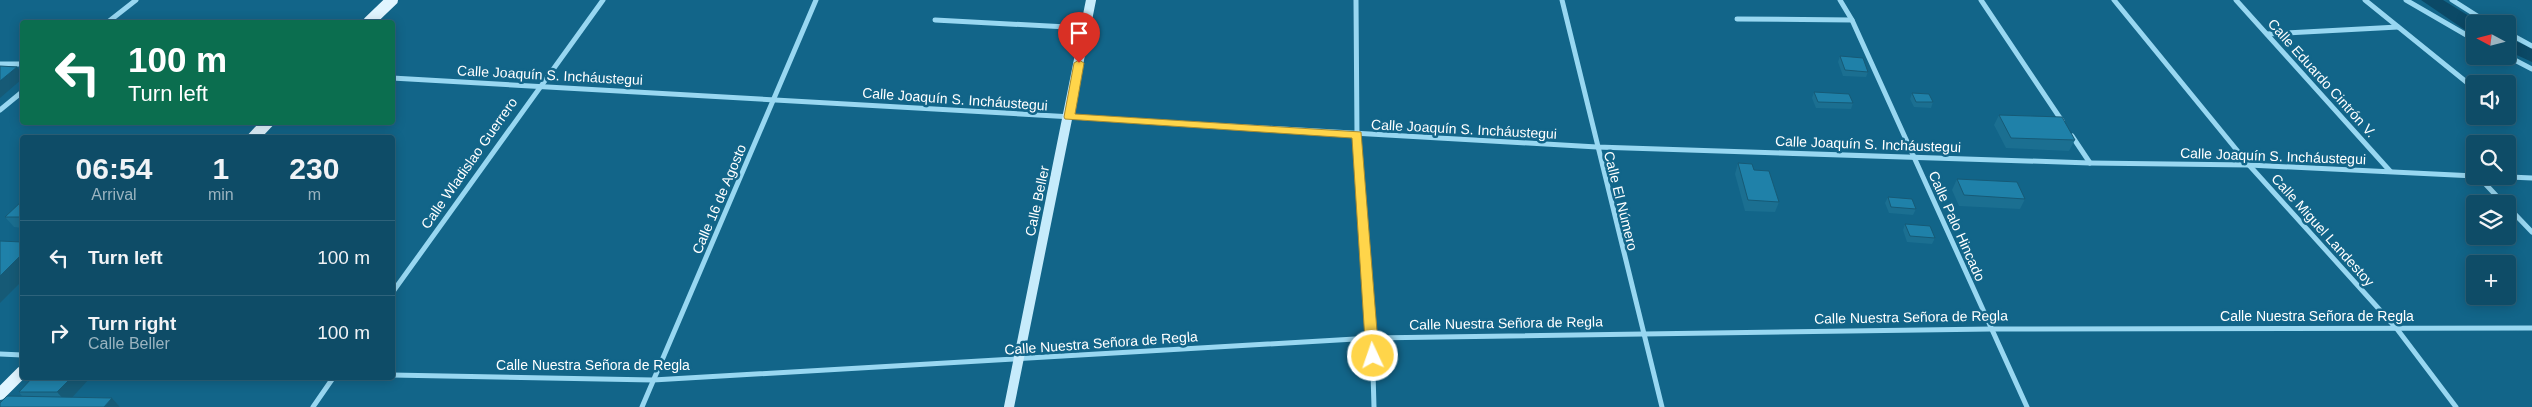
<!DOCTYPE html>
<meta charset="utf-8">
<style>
body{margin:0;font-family:Arial,sans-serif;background:#17536d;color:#f1f3f6;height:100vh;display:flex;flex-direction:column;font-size:19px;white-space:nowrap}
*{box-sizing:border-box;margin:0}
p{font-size:16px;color:#9bb4c0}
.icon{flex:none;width:28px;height:28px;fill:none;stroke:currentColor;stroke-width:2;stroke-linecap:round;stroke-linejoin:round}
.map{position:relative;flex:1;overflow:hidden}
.panel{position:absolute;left:20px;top:135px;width:375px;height:245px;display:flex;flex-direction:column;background:#0e4c67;border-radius:5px;box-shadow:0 2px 12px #0003,0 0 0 1px #2e637b}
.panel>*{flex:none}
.top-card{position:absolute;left:20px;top:20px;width:375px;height:105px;border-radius:5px;box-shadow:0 2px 12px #0003,0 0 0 1px #2e637b;background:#0b6e4f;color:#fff;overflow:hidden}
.needle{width:32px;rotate:277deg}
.buttons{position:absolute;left:2466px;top:15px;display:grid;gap:10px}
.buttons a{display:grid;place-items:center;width:50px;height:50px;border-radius:5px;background:#0e4c67;box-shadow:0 2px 12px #0003,0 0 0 1px #2e637b;font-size:25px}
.pin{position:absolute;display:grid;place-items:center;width:42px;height:42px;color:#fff;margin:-51px -21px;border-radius:50% 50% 50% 0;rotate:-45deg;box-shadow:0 0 5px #0007}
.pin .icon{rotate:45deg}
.me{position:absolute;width:55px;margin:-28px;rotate:357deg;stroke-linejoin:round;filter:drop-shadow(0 0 4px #0008)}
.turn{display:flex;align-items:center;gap:18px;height:105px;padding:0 25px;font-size:22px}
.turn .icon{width:65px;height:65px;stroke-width:2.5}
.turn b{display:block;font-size:35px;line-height:42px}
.eta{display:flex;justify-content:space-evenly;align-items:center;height:85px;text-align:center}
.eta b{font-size:30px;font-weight:600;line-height:35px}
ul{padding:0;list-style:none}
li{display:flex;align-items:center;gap:15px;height:75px;padding:0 25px;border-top:1px solid #2e637b}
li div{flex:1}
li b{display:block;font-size:19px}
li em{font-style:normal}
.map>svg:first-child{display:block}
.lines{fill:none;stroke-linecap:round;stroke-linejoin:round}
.canal{fill:#0b4966;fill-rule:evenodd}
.street{stroke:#98d7f1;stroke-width:5}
.secondary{stroke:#c6ebfb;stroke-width:10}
.primary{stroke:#e1f5ff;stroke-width:12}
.wall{fill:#1b6f91}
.shaded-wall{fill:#165a76}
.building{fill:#1f81a9;stroke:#165a76}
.route{fill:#ffd54a;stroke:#a68a30}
.labels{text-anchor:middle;stroke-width:5;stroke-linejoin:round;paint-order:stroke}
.street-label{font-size:14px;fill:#fff;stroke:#126589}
</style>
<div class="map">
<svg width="2532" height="407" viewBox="0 0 2532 407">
<rect width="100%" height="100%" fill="#126589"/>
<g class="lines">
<g class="canal">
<polygon points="2421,0 2443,0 2482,24 2475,24 2475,34 2468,32"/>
<polygon points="2508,38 2532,48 2532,62 2508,51"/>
</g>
<g class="street">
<polyline points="1356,0 1357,135 1372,338 1374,407"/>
<polyline points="1562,0 1662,407"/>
<polyline points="1840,0 1852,20 2027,407"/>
<polyline points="1981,0 2062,121"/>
<polyline points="2114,0 2249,165 2397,329 2456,407"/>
<polyline points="2236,0 2390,171"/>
<polyline points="2365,0 2475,89"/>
<polyline points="2406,0 2475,40"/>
<polyline points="2452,0 2490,24"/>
<polyline points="1737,19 1852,20"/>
<polyline points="935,20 1086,28"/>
<polyline points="108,22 136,0"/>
<polyline points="2508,33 2532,46"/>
<polyline points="2267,34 2398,27"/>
<polyline points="2507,56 2532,69"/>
<polyline points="0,64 22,64"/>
<polyline points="392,78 1597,147 2090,163 2249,165 2475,176"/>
<polyline points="0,110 22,92"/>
<polyline points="2072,136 2090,163"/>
<polyline points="2478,176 2504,204"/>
<polyline points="2487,176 2532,178"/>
<polyline points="2508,207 2532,232"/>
<polyline points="392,293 603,0"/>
<polyline points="0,354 22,355"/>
<polyline points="392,375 653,380 1372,338 1991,329 2532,328"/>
<polyline points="313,407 333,378"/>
<polyline points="642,407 816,0"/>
</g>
<polyline class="secondary" points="1009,407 1091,0"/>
<g class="primary">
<polyline points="369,22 392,0"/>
<polyline points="253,138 268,122"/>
<polyline points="0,394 22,372"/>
</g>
</g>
<g class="wall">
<polygon points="1840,56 1868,72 1866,77 1843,76 1838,62"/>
<polygon points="1814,92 1853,103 1851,109 1816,108 1812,98"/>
<polygon points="1912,93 1933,102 1931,108 1914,107 1910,99"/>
<polygon points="1999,115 2075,140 2069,151 2006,148 1994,125"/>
<polygon points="1738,163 1754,170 1779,202 1775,212 1745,211 1735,174"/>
<polygon points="1957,179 2025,199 2020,209 1959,206 1952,190"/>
<polygon points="1888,197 1916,209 1913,215 1889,213 1885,203"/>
<polygon points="22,201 22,228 14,227 5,217"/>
<polygon points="1905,224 1935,238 1932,244 1907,242 1903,230"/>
<polygon points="32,378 72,397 112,398 120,407 0,407 22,396 19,392"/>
</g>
<g class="shaded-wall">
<polygon points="17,67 22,74 22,79 0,98 0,81"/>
<polygon points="22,254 22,281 0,303 0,276"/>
<polygon points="71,378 90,378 67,403 57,392"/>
<polygon points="112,398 120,407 104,407"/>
</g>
<g class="building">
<polygon points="1840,56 1863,58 1868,72 1845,70"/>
<polygon points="0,66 17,67 0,81"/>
<polygon points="1814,92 1849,94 1853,103 1818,102"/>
<polygon points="1912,93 1929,94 1933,102 1916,102"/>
<polygon points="1999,115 2062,117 2075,140 2011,138"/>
<polygon points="1738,163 1752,164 1754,170 1769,171 1779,202 1748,200"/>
<polygon points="1957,179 2017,182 2025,199 1964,195"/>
<polygon points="1888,197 1912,199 1916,209 1891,207"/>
<polygon points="22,201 22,217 5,217"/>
<polygon points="1905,224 1930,226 1935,238 1910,236"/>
<polygon points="0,241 22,242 22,254 0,276"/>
<polygon points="32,378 71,378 57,392 19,392"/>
<polygon points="7,396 112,398 104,407 0,407 0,403"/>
</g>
<polygon class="route" points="1079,60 1084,63 1075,114 1361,132 1379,356 1377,359 1368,359 1366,356 1352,138 1065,119 1064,117 1074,63"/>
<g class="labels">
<g class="street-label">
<text transform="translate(550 75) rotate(3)" y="5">Calle Joaquín S. Incháustegui</text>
<text transform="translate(2322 78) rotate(48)" y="5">Calle Eduardo Cintrón V.</text>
<text transform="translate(955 99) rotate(4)" y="5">Calle Joaquín S. Incháustegui</text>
<text transform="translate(1464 129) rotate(3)" y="5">Calle Joaquín S. Incháustegui</text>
<text transform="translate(1868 144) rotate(2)" y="5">Calle Joaquín S. Incháustegui</text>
<text transform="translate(2273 156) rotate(2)" y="5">Calle Joaquín S. Incháustegui</text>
<text transform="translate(469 163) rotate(-55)" y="5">Calle Wladislao Guerrero</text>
<text transform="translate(719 199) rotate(-67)" y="5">Calle 16 de Agosto</text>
<text transform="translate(1037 201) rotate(-78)" y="5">Calle Beller</text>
<text transform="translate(1621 201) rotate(76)" y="5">Calle El Número</text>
<text transform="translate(1957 226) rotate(66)" y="5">Calle Palo Hincado</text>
<text transform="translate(2323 230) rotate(48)" y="5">Calle Miguel Landestoy</text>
<text x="2317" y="321">Calle Nuestra Señora de Regla</text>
<text transform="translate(1911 317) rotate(-1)" y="5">Calle Nuestra Señora de Regla</text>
<text transform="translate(1506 323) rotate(-1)" y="5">Calle Nuestra Señora de Regla</text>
<text transform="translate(1101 343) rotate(-4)" y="5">Calle Nuestra Señora de Regla</text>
<text x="593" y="370">Calle Nuestra Señora de Regla</text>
</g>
</g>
</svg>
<div class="buttons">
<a><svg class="needle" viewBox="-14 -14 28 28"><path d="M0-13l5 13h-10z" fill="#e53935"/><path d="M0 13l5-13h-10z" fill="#9bb4c0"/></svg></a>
<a><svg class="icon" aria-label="sound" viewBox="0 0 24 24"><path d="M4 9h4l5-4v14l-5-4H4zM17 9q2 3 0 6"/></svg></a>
<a><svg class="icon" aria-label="search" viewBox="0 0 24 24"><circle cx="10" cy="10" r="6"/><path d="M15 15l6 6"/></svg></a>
<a><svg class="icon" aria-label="layers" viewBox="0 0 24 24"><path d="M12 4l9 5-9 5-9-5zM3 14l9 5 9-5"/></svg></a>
<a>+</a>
</div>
<div class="pin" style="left:1079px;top:63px;background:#d93025"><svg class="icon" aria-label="arrive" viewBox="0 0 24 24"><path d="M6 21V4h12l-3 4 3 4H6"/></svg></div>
<svg class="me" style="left:1373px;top:356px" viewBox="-20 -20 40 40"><circle r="17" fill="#ffd54a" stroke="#fff" stroke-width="3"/><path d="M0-11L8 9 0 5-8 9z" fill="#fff"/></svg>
<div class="top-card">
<div class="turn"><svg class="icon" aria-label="left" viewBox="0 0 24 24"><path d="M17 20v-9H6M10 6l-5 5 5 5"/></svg><div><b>100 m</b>Turn left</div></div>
</div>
<section class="panel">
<div class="eta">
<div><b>06:54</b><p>Arrival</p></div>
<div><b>1</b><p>min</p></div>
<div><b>230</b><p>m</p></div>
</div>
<ul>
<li><svg class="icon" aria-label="left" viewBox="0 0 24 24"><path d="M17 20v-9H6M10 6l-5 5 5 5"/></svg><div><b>Turn left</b></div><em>100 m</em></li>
<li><svg class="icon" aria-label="right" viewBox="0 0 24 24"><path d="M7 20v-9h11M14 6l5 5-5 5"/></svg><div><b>Turn right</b><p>Calle Beller</p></div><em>100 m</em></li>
</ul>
</section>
</div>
